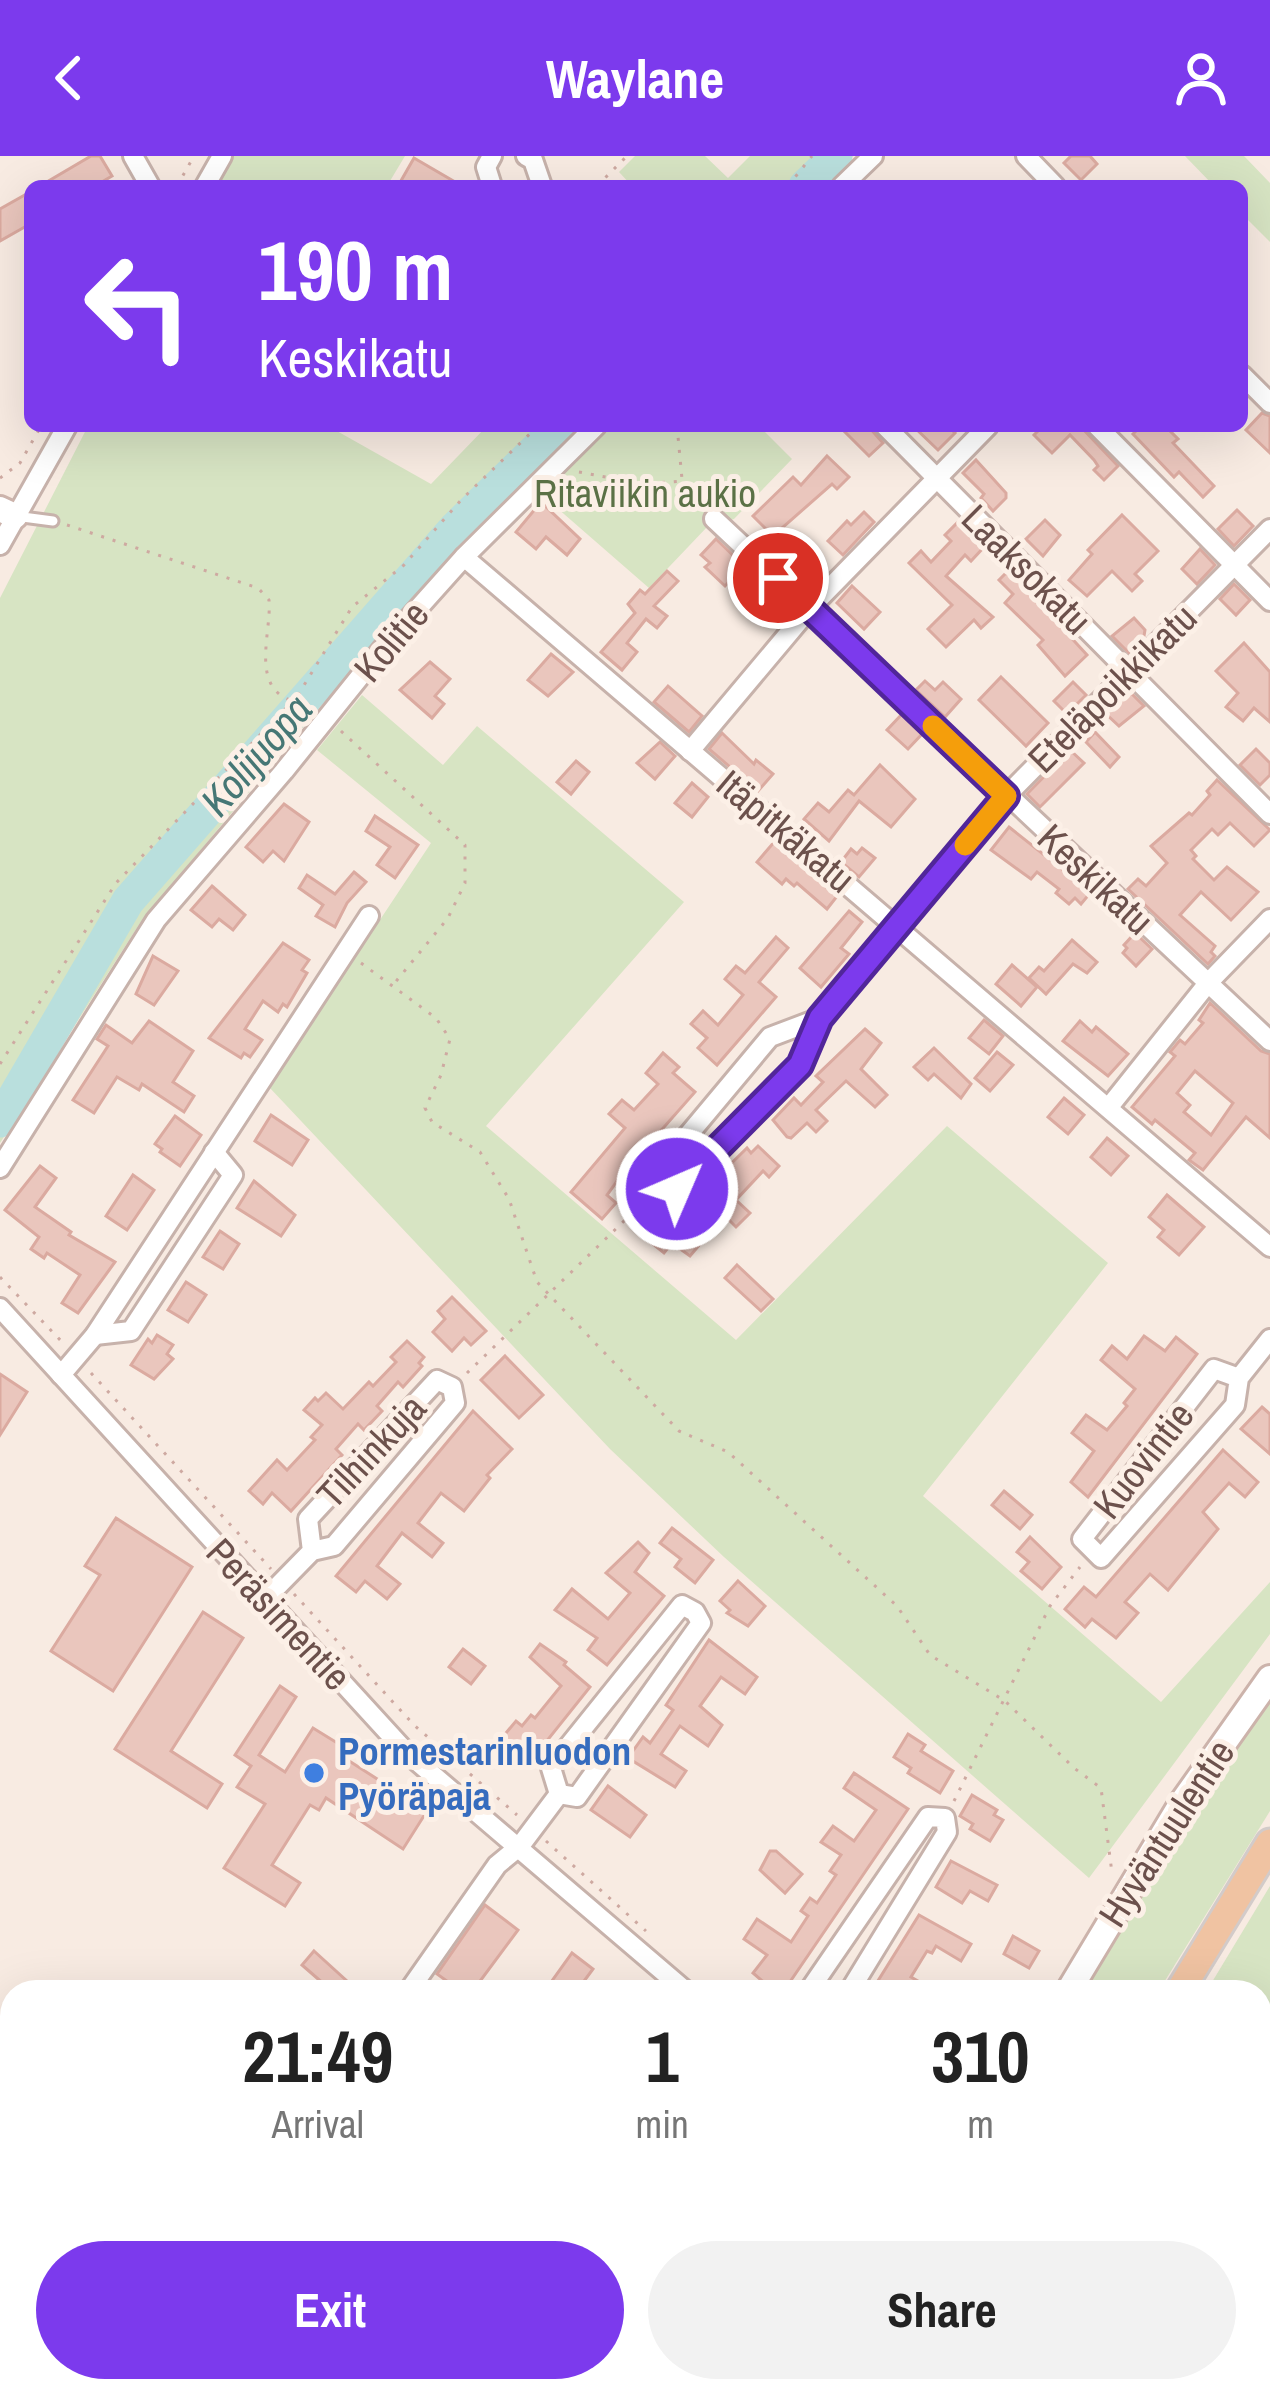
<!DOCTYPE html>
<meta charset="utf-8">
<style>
body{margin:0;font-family:"Archivo Narrow",sans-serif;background:#f2f2f2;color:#222;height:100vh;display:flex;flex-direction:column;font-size:45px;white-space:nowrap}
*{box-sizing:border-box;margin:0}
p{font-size:39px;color:#767676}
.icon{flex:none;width:66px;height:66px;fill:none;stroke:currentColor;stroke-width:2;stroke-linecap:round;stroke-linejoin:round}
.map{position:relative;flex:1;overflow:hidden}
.drawer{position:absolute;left:0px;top:1824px;width:1272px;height:423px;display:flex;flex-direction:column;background:#fff;border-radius:36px 36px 0 0;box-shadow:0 12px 48px #0002}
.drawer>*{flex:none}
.top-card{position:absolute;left:24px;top:24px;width:1224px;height:252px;border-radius:18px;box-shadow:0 12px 48px #0002;background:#7c3aed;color:#fff;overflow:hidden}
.pin{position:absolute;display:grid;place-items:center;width:102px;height:102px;color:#fff;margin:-51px;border:6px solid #fff;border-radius:50%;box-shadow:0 3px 12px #0007}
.me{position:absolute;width:132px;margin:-66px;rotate:45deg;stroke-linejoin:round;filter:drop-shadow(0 0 9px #0008)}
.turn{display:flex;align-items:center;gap:42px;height:252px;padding:0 36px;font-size:54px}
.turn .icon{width:156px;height:156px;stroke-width:2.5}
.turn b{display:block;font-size:84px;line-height:102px}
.eta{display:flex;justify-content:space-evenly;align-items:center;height:204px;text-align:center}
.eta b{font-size:72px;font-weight:700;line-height:84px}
.action{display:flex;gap:24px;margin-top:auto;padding:24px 36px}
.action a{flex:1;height:138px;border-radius:72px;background:#7c3aed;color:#fff;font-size:48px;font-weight:700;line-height:138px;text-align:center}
.action a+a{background:#f2f2f2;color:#222}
header{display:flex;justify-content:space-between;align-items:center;height:156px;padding:0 36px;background:#7c3aed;color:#fff;font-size:54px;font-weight:700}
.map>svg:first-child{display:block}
.green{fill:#d7e4c3}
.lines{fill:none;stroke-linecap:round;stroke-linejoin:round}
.river{stroke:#b9dfdd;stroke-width:33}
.building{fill:#eac6bd;stroke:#dbaaa0;stroke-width:3;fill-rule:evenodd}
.lane-casing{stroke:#c7b2ab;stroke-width:15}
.street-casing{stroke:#c7b2ab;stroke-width:24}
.secondary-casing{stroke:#ccb3ab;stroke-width:30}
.primary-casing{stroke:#d3cbc9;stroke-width:33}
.path{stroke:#cea9a1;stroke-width:3;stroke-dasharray:3 9;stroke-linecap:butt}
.lane{stroke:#fff;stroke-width:9}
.street{stroke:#fff;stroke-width:18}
.secondary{stroke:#fff;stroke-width:24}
.primary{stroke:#f0c3a2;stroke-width:27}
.route-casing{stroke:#51269a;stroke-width:30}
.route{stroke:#7c3aed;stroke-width:21}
.slow{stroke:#f59e0b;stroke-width:21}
.shop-dot{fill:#3f7fe0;stroke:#fcf0e7;stroke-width:4.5}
.labels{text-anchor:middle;stroke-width:10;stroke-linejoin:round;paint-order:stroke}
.park-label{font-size:39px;fill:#5b7146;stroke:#fcf0e7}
.street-label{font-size:39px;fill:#6c514c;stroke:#fcf0e7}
.shop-label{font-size:39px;font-weight:bold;fill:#366cbe;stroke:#fcf0e7;text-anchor:start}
.water-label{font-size:42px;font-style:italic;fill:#467775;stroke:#fcf0e7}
</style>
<header><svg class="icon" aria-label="back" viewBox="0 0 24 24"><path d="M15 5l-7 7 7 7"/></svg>Waylane<svg class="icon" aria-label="person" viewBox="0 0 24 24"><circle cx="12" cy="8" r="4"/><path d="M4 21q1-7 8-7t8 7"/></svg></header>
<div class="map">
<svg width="1270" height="2245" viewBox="0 0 1270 2245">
<rect width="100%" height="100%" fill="#f8ebe2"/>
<g class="green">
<polygon points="231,0 405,0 387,30 214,30"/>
<polygon points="635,0 705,0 728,22 750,0 853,0 823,30 632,30 619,16"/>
<polygon points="1185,0 1244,0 1270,27 1270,86 1242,58 1242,30 1214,30"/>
<polygon points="88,270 328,270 431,328 487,270 579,270 382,476 140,767 0,987 0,442"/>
<polygon points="609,270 759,270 792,303 734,363 708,370 649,432 541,338"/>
<polygon points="362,539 443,609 477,570 684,746 486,970 736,1184 947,970 1108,1107 923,1340 1161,1546 1270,1426 1270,1478 1089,1722 724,1401 610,1293 269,931 431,687 317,594"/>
<polygon points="1270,1544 1270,1655 1158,1836 1083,1836 1162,1701"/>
<polygon points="1270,1730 1270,1974 1260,1995 1260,1836 1206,1836"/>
</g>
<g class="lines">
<g class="river">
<polyline points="805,30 836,0"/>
<polyline points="0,965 128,745 456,371 560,270"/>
</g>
</g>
<g class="building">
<polygon points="91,0 100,0 112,20 95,30 40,30"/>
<polygon points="1071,0 1090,0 1097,8 1081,24 1064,7"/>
<polygon points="414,2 462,30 398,30"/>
<polygon points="30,36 30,68 0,85 0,53"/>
<polygon points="1262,257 1270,260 1270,297 1246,274"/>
<polygon points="839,270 868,270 883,287 869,300"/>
<polygon points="913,270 948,270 955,277 938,294"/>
<polygon points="1043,270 1080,270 1118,310 1104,324 1094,314 1098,310 1094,304 1070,279 1052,297 1034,279"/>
<polygon points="1141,270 1165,270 1178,283 1173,287 1214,330 1203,341 1179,316 1174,321 1133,278"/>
<polygon points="827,300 849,321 837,333 832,328 773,380 753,360 793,321 801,329"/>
<polygon points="976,304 1006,337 1006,342 993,355 981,342 984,338 963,317"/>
<polygon points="541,346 580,383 567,399 546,381 536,393 516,376"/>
<polygon points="1237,354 1253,370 1234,390 1218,373"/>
<polygon points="864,356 874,366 843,399 828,385 847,365 851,369"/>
<polygon points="1122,359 1158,395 1135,418 1142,425 1132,435 1112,415 1087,440 1069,424 1092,398 1088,394"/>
<polygon points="960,364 985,390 971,405 965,399 946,420 993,461 981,472 974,464 946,491 928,473 952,449 909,407 921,395 931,406 951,385 945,379"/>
<polygon points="1045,364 1060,379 1043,400 1026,383"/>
<polygon points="716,383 744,410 725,430 705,411 710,407 701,399"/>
<polygon points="1200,393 1215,409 1197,428 1182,413"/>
<polygon points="801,398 823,419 809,434 787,413"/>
<polygon points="1009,414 1087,499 1065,520 1038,489 1043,484 1005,447 1013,438 999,424"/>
<polygon points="667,415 678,425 654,450 667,460 657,472 646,463 627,487 637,496 622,514 601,496 635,457 628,448 640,434 645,438"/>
<polygon points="1234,428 1250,444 1236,459 1220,443"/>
<polygon points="852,430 880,456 864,473 837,447"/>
<polygon points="773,437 791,454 778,469 760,451"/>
<polygon points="1134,462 1145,474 1144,480 1129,497 1112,480"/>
<polygon points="1244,487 1270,516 1270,566 1254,552 1243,565 1226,551 1238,537 1216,515"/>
<polygon points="551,498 573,516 548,540 528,524"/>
<polygon points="430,506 450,523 435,540 444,548 432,562 400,534"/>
<polygon points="1001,521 1048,567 1026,590 979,544"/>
<polygon points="925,525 935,534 943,526 961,543 945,561 916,534"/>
<polygon points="1073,526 1086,539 1067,558 1054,545"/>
<polygon points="668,530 702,560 689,576 654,546"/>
<polygon points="1129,535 1144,550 1119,570 1106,558"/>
<polygon points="902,558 923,577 908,593 887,574"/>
<polygon points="1095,576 1119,601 1110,611 1086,586"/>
<polygon points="722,577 754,608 756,604 773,618 758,635 709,593"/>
<polygon points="660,586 675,600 655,623 637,607"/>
<polygon points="1256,593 1270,607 1270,619 1260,629 1240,609"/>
<polygon points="1070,594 1084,607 1040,651 1027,638"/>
<polygon points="576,605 589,616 571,638 557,626"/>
<polygon points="880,609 915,643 891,671 859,645 829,685 804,663 818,647 829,656 848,634 854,639"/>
<polygon points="1217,624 1270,674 1254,690 1230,667 1218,679 1212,673 1191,694 1196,700 1193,703 1214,724 1227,711 1258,736 1231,764 1201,736 1180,759 1215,790 1211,796 1215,800 1208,808 1128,733 1138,723 1146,730 1167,707 1151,690 1189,657 1192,659 1210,639 1207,635"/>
<polygon points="692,627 708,641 692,661 675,647"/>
<polygon points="284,648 309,666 284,705 273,695 263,706 246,691"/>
<polygon points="375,660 418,689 395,722 377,709 390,691 366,675"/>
<polygon points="1009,671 1091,736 1081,748 1075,742 1069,748 1056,737 1059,733 1037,716 1031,723 991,694"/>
<polygon points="775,685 838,739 827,753 797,727 794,730 786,723 782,728 757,706"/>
<polygon points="862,692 875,702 859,721 841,706 851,693 857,698"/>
<polygon points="354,716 366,726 347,747 335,771 316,760 323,749 299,732 307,719 335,738"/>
<polygon points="212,730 245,759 233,774 219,763 212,771 191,754"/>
<polygon points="849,755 862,766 841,792 849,798 821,831 800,812"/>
<polygon points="1135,777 1152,793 1136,810 1123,797 1127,792 1124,789"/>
<polygon points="776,781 788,792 759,826 776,841 717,909 698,892 707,882 691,868 703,855 718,869 743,839 725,823 736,810 745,817"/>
<polygon points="1072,784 1097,806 1087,817 1073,808 1046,838 1029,822 1039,811 1044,815"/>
<polygon points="283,787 309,804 302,814 307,817 287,851 283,848 278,856 263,845 245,873 262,884 250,901 244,897 241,902 209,882"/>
<polygon points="153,800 178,815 154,849 136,838"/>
<polygon points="1012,809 1037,831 1021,850 996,828"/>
<path d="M 1210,847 L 1261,895 L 1270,898 L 1270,982 L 1246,961 L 1203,1014 L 1189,1004 L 1195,997 L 1155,964 L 1152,968 L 1132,951 L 1175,900 L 1170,896 L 1180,884 L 1185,888 L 1203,867 L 1199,864 ZM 1195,915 L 1233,947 L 1211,979 L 1184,956 L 1190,949 L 1177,937 Z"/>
<polygon points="984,864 1003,880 989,898 969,882"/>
<polygon points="149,865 193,895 173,926 194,940 184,956 142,928 139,934 117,921 94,957 73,944 108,890 97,883 106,869 132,887"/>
<polygon points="1080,865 1092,876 1096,871 1128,898 1108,920 1063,885"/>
<polygon points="865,873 881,887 861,913 887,939 875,951 846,925 816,954 827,965 816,976 807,967 791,982 787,981 773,964 794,942 801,949 823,926 816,920"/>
<polygon points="934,892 971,928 961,942 934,918 928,924 914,911"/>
<polygon points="997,896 1013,909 990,935 975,922"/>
<polygon points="663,897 679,911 673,917 695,936 620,1021 607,1039 616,1047 602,1063 571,1036 625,972 609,958 622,944 634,954 658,928 646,917"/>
<polygon points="1064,942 1084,959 1068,978 1048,961"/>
<polygon points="271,959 308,984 292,1009 255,985"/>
<polygon points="175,960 201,979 180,1010 160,996 162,993 155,988"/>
<polygon points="1107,982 1128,1000 1111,1019 1091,1001"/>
<polygon points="758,990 779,1010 769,1021 763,1015 736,1044 750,1057 736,1071 714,1049 702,1062 689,1049 747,992 751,997"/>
<polygon points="40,1010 56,1022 35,1051 71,1076 69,1079 115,1106 78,1157 62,1147 80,1119 47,1097 44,1102 31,1093 39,1081 5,1054"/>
<polygon points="133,1019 154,1034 127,1074 106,1060"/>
<polygon points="254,1025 295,1059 281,1080 237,1052"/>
<polygon points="1167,1039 1204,1071 1179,1099 1158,1081 1164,1074 1149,1061"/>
<polygon points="651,1053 701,1087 690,1100 672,1087 664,1097 634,1073"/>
<polygon points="220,1075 239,1088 223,1113 203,1101"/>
<polygon points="737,1109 773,1143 761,1155 725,1122"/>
<polygon points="186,1126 206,1139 188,1166 168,1154"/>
<polygon points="452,1141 486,1175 471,1189 464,1182 452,1195 433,1176 445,1163 438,1155"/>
<polygon points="157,1179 173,1189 167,1198 173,1203 154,1223 131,1209 148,1183 152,1187"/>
<polygon points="1144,1180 1165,1195 1176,1181 1197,1198 1088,1341 1071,1326 1094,1295 1072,1277 1086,1259 1107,1274 1127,1250 1124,1247 1135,1233 1101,1204 1112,1190 1127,1203"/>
<polygon points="407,1185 424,1201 419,1207 422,1210 403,1231 398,1226 377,1250 382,1255 364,1274 358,1268 336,1293 342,1299 291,1355 272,1337 263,1348 249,1335 277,1304 287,1314 315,1284 311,1281 322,1269 304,1254 315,1242 318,1245 326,1237 343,1253 369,1226 373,1230 396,1206 391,1201"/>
<polygon points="505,1200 543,1239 519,1262 481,1224"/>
<polygon points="0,1218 27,1236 0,1279"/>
<polygon points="1262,1251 1270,1258 1270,1298 1241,1273"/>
<polygon points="473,1255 512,1293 487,1319 490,1322 464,1355 441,1337 418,1367 443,1387 432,1401 402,1377 377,1410 400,1428 387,1443 365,1425 356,1436 336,1420"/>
<polygon points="1223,1294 1258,1326 1245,1341 1229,1327 1203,1356 1218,1373 1168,1434 1150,1418 1125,1446 1138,1457 1116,1482 1092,1463 1085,1471 1065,1453 1084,1431 1096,1441"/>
<polygon points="1004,1335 1032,1359 1020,1373 992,1349"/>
<polygon points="116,1362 192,1411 113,1535 51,1495 100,1419 85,1410"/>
<polygon points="672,1372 713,1404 695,1427 675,1411 681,1403 660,1387"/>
<polygon points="1030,1381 1061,1411 1042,1433 1021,1415 1029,1406 1017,1396"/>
<polygon points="638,1386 649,1397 635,1416 664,1440 607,1509 588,1494 597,1482 555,1454 572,1433 608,1463 630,1437 606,1417"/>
<polygon points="738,1425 765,1450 748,1470 727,1457 730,1454 720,1445"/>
<polygon points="203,1456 243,1482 171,1595 222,1628 207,1652 115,1593"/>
<polygon points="709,1484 757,1521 745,1538 721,1521 700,1550 722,1569 708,1590 680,1570 661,1598 686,1615 675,1631 628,1602 643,1581 650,1587 673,1554 666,1549"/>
<polygon points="540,1488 566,1506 564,1509 590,1531 526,1611 504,1593 508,1588 501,1583 516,1565 522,1570 531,1559 535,1562 561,1530 530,1501"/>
<polygon points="463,1493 485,1510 471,1528 449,1511"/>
<polygon points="280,1530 296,1541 259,1599 285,1616 313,1572 347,1593 343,1601 427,1655 403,1693 326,1642 319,1654 310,1649 272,1709 300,1727 285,1750 224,1712 265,1648 237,1631 251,1610 235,1599"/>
<polygon points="908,1578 925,1589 921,1595 953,1615 940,1637 908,1617 911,1612 894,1601"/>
<polygon points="854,1617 908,1653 783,1836 775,1836 753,1817 767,1799 744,1783 757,1763 791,1786 808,1760 801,1755 810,1742 817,1747 836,1719 830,1715 841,1699 821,1686 833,1670 854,1685 876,1654 844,1632"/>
<polygon points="608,1630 646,1659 630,1681 591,1654"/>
<polygon points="972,1639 997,1654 994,1659 1003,1664 990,1685 970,1673 973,1668 960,1660"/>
<polygon points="770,1695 776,1695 802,1718 785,1737 760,1714"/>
<polygon points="951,1705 997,1729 988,1745 970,1735 962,1747 936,1731"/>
<polygon points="485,1749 518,1774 472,1836 462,1836 437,1818"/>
<polygon points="919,1759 971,1788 961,1805 936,1790 932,1797 927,1795 911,1821 937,1836 871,1836"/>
<polygon points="1013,1780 1039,1795 1029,1812 1004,1798"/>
<polygon points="314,1795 359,1836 333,1836 302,1809"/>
<polygon points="572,1797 593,1813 576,1836 544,1836"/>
</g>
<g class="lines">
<defs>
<g id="lane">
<polyline points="15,360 53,365"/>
<polyline points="754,2235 768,2245"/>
<polyline points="829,2245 834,2235"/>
</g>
<g id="street">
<polyline points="133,0 150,30"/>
<polyline points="526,0 533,4 542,30"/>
<polyline points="1026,0 1055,30"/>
<polyline points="205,30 222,0"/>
<polyline points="492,30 486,11 492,0"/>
<polyline points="842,30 873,0"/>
<polyline points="1242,219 1270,247"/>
<polyline points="885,270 1270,658"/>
<polyline points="1097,270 1270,445"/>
<polyline points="714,363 1270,885"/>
<polyline points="0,389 67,270"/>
<polyline points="464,401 1270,1091"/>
<polyline points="690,595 810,452 988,270"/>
<polyline points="820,862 770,881 658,1015 677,1033 800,909 820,862 1006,640 1270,373"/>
<polyline points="1109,951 1208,827 1270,763"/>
<polyline points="0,1012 156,764 284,615 387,487 464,401 596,270"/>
<polyline points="0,1152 406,1596 687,1836"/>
<polyline points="95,1179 131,1175 233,1019 214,996"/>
<polyline points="61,1219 95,1179 369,760"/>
<polyline points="1239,1222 1214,1213 1082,1383 1101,1402 1235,1249 1239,1222 1270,1183"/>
<polyline points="265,1443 312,1395 334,1390 455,1247 452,1231 437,1224 308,1363 312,1395"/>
<polygon points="682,1449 695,1456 701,1467 577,1641 559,1638 551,1612"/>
<polyline points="408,1836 497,1709 520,1690 559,1638"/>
<polyline points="808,1836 928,1661 945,1662 947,1676 849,1836"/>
<polyline points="0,1913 12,1925"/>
<polyline points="0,1978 12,1982"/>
<polyline points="218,2235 228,2245"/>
<polyline points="283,2235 293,2245"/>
</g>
<g id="secondary">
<polyline points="0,353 15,360"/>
<polyline points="1068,1836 1183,1645 1270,1522"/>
<polyline points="1260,2098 1270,2077"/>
<polyline points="874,2245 878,2235"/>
<polyline points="1193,2245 1198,2235"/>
</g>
<g id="primary">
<polyline points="1179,1836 1270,1687"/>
<polyline points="973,2245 978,2235"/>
</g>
</defs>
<use href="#lane" class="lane-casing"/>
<use href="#street" class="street-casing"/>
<use href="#secondary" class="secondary-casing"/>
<use href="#primary" class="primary-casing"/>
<g class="path">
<polyline points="177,30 194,0"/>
<polyline points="597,30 627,0"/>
<polyline points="788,30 812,0"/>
<polyline points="677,270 682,323"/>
<polyline points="579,316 643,328 682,325 701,348"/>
<polyline points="0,322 20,307 41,270"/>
<path d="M 67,369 L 258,432 L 269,444 C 272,476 249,532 293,545 L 297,540"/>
<polyline points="298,539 352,451 404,409 461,344 538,270"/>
<polyline points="297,540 310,550"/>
<polyline points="341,575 465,689 465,727 448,762 393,829"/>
<polyline points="361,807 436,862 450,883 441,919 425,952 432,966 480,996 509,1043 537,1126 679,1275 728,1296 897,1450 930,1499 1005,1545 1074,1612 1101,1632 1112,1717"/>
<polyline points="0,908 116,727 293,545"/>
<polyline points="0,1121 64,1188"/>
<polyline points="91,1217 271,1413"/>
<polyline points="467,1217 654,1036"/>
<polyline points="294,1438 414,1569 517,1659"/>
<polyline points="954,1645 1050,1450 1080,1411"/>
<polyline points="546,1685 646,1775"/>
<polyline points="703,1825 715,1836"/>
<polyline points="1260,2021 1270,2000"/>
<polyline points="0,2157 12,2155"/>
<polyline points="0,2175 12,2166"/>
</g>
<use href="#lane" class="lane"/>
<use href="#street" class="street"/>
<use href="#secondary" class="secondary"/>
<use href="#primary" class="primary"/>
</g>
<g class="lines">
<defs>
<polyline id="route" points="677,1033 800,909 820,862 1006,640 778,422"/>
</defs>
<use href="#route" class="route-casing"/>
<use href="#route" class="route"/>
<polyline class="slow" points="933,570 1006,640 965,689"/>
</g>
<circle class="shop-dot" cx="314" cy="1617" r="12"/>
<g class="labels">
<g class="park-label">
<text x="645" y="351">Ritaviikin aukio</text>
</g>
<g class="street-label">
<text transform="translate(1027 413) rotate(45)" y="14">Laaksokatu</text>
<text transform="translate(391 485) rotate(-50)" y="14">Kolitie</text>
<text transform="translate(1112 532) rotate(-45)" y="14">Eteläpoikkikatu</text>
<text transform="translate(786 675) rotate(40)" y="14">Itäpitkäkatu</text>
<text transform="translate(1096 723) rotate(43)" y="14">Keskikatu</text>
<text transform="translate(371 1295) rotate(-47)" y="14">Tilhinkuja</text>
<text transform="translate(1143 1304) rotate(-52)" y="14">Kuovintie</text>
<text transform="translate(279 1458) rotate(47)" y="14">Peräsimentie</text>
<text transform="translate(1166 1677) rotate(-57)" y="14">Hyväntuulentie</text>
</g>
<g class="shop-label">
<text x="338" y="1609">Pormestarinluodon<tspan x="338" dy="45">Pyöräpaja</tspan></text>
</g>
<g class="water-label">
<text transform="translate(256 599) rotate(-49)" y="15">Kolijuopa</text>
</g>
</g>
</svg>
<div class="pin" style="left:778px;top:422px;background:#d93025"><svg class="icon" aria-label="arrive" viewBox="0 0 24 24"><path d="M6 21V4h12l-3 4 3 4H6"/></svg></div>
<svg class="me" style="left:677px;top:1033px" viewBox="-20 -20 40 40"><circle r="17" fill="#7c3aed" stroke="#fff" stroke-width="3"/><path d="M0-11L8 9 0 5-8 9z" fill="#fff"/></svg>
<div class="top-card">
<div class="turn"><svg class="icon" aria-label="left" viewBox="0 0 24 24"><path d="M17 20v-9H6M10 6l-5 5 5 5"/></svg><div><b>190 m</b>Keskikatu</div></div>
</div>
<section class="drawer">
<div class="eta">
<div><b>21:49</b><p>Arrival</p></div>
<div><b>1</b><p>min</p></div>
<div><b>310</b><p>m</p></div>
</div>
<div class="action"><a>Exit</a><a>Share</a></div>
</section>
</div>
